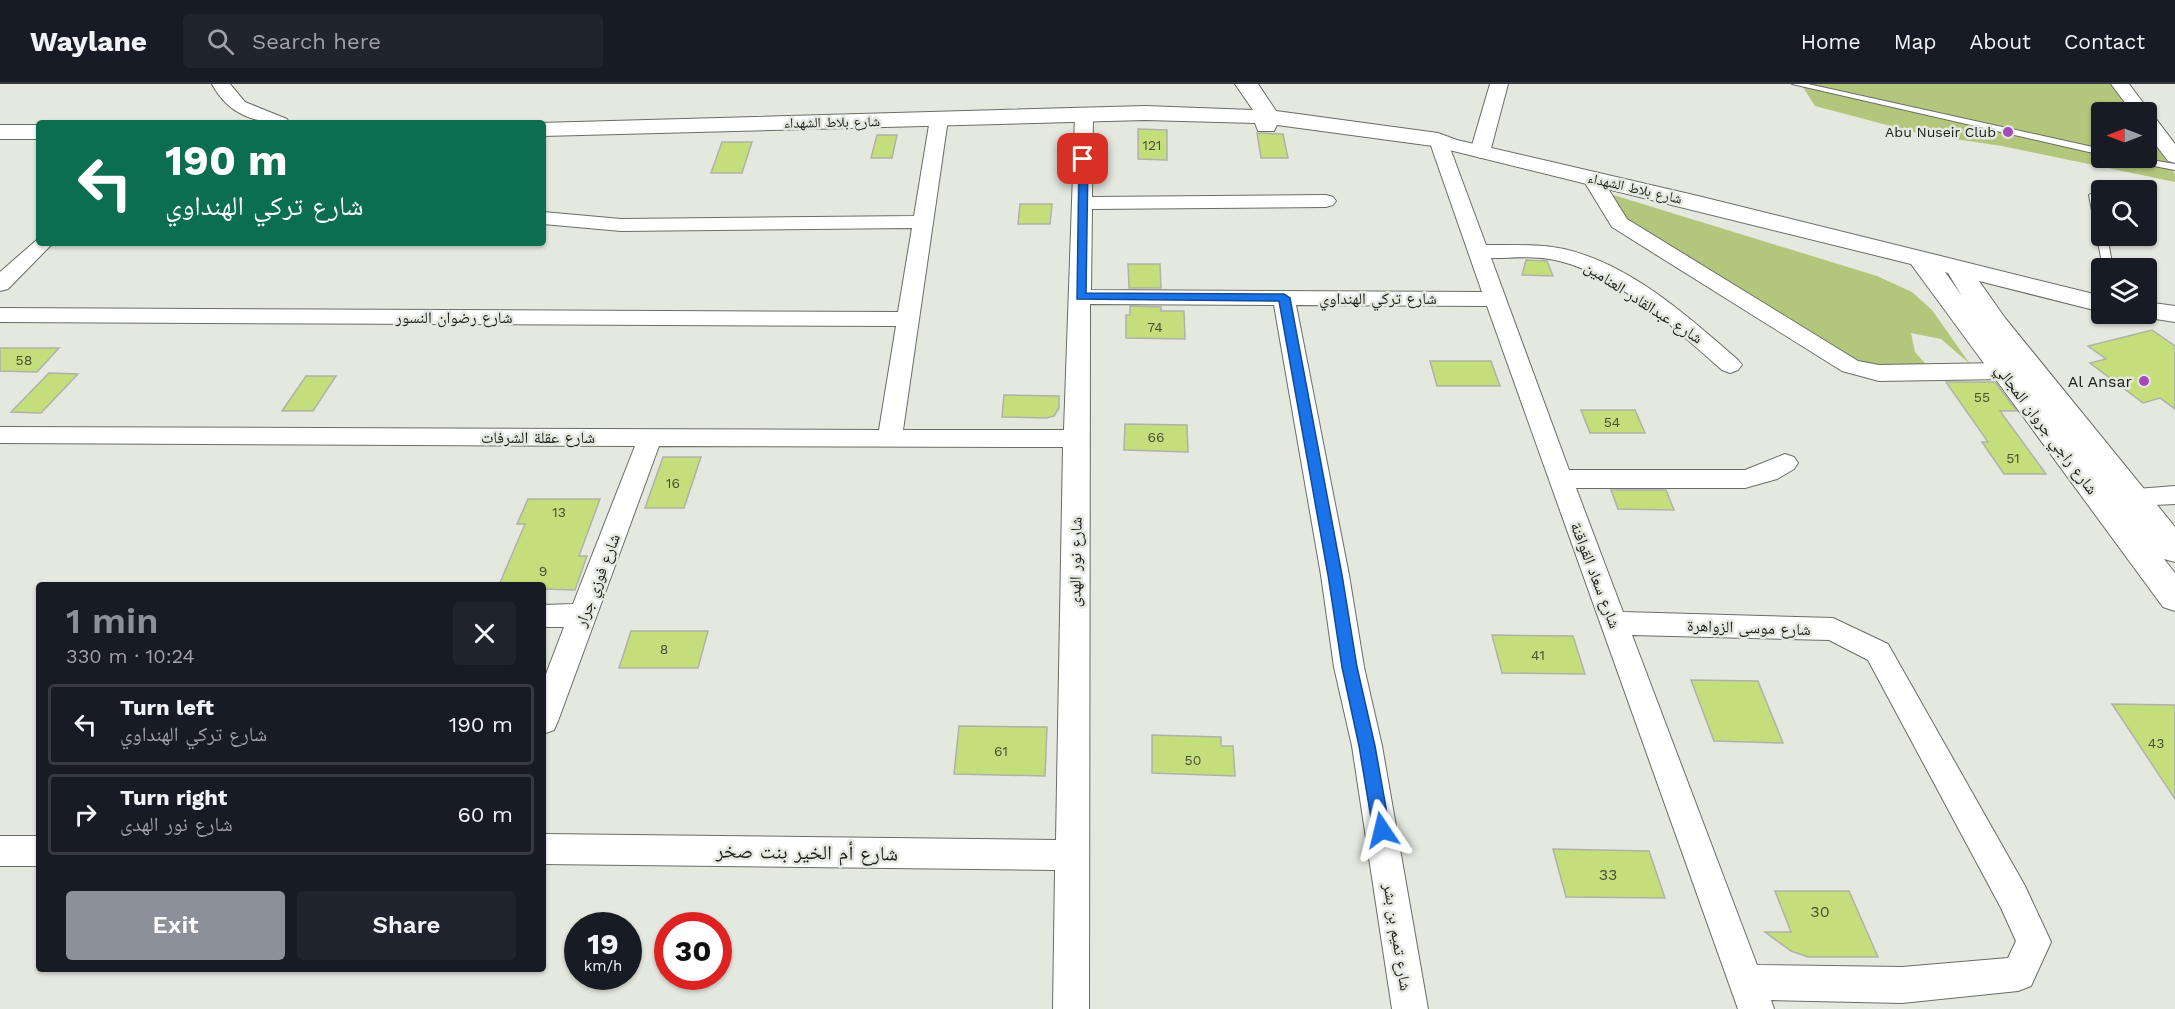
<!DOCTYPE html>
<meta charset="utf-8">
<style>
body{margin:0;font-family:"Work Sans","Noto Naskh Arabic",sans-serif;background:#20242c;color:#f1f3f6;height:100vh;display:flex;flex-direction:column;font-size:22px;white-space:nowrap}
*{box-sizing:border-box;margin:0}
p{font-size:20px;color:#9ea1a6}
.icon{flex:none;width:33px;height:33px;fill:none;stroke:currentColor;stroke-width:2;stroke-linecap:round;stroke-linejoin:round}
.map{position:relative;flex:1;overflow:hidden}
.side{position:absolute;left:36px;top:498px;width:510px;height:390px;display:flex;flex-direction:column;background:#171b24;border-radius:6px;box-shadow:0 2px 4px #0004}
.side>*{flex:none}
.top-card{position:absolute;left:36px;top:36px;width:510px;height:126px;border-radius:6px;box-shadow:0 2px 4px #0004;background:#0b6e4f;color:#fff;overflow:hidden}
.needle{width:39px;rotate:270deg}
.tools{position:absolute;left:2091px;top:18px;display:grid;gap:12px}
.tools a{display:grid;place-items:center;width:66px;height:66px;border-radius:6px;background:#171b24;box-shadow:0 2px 4px #0004;font-size:30px}
.speed{position:absolute;left:564px;top:828px;display:flex;gap:12px;font-size:30px;font-weight:700;text-align:center}
.speed>*{display:grid;place-content:center;width:78px;height:78px;border-radius:50%;background:#171b24;box-shadow:0 2px 4px #0004;line-height:1}
.speed small{font-size:15px;font-weight:400}
.speed .limit{border:9px solid #d22;background:#fff;color:#111}
.pin{position:absolute;display:grid;place-items:center;width:51px;height:51px;color:#fff;margin:-26px;border-radius:12px;box-shadow:0 3px 9px #0006}
.me{position:absolute;width:66px;margin:-33px;rotate:350deg;stroke-linejoin:round;filter:drop-shadow(0 0 4px #0008)}
.turn{display:flex;align-items:center;gap:21px;height:126px;padding:0 30px;font-size:27px}
.turn .icon{width:78px;height:78px;stroke-width:2.5}
.turn b{display:block;font-size:42px;line-height:51px}
.round{display:grid;place-items:center;flex:none;width:63px;height:63px;border-radius:6px;background:#20242c}
.head{display:flex;align-items:center;justify-content:space-between;height:102px;padding:0 30px}
h1{font-size:36px;font-weight:600;line-height:45px;color:#8c9099}
.cta{display:flex;gap:12px;margin-top:auto;padding:12px 30px}
.cta a{flex:1;height:69px;border-radius:6px;background:#8c9099;color:#fff;font-size:24px;font-weight:600;line-height:69px;text-align:center}
.cta a+a{background:#20242c;color:#f1f3f6}
ul{padding:0;list-style:none}
li{display:flex;align-items:center;gap:18px;height:81px;margin:0 12px 9px;padding:0 18px;border:3px solid #363941;border-radius:6px}
li div{flex:1}
li b{display:block;font-size:22px}
li em{font-style:normal}
header{display:flex;align-items:center;gap:36px;box-sizing:border-box;height:84px;padding:0 30px;background:#171b24;border-bottom:2px solid #363941}
header strong{font-size:28px}
nav{display:flex;gap:33px;margin-inline-start:auto;font-size:21px}
.search{width:420px;height:54px;background:#20242c;display:flex;align-items:center;gap:15px;box-sizing:border-box;padding:0 21px;border-radius:6px;color:#9ea1a6;font-size:22px}
.map>svg:first-child{display:block}
.green{fill:#b2c77c}
.building{fill:#c3de7b;stroke:#afb2aa;stroke-width:1.5}
.lines{fill:none;stroke-linecap:round;stroke-linejoin:round}
.lane-casing{stroke:#6a6d65;stroke-width:2}
.street-casing{stroke:#6a6d65;stroke-width:2}
.secondary-casing{stroke:#6a6d65;stroke-width:2}
.lane{fill:#fff;fill-rule:evenodd}
.street{fill:#fff;fill-rule:evenodd}
.secondary{fill:#fff;fill-rule:evenodd}
.route{fill:#1a73e8;stroke:#114b97;stroke-width:1.5}
.poi-dot{fill:#a34bb8;stroke:#e5e8df;stroke-width:2}
.labels{text-anchor:middle;stroke-width:5;stroke-linejoin:round;paint-order:stroke}
.far-street-label{font-size:14px;fill:#20211e;stroke:#e5e8df}
.far-poi-label{font-size:14px;fill:#20211e;stroke:#e5e8df;text-anchor:end}
.number-label{font-size:14px;fill:#495035}
.street-label{font-size:16px;fill:#20211e;stroke:#e5e8df}
.poi-label{font-size:16px;fill:#20211e;stroke:#e5e8df;text-anchor:end}
.near-number-label{font-size:16px;fill:#495035}
.near-street-label{font-size:20px;fill:#20211e;stroke:#e5e8df}
</style>
<header>
<strong>Waylane</strong>
<div class="search"><svg class="icon" aria-label="search" viewBox="0 0 24 24"><circle cx="10" cy="10" r="6"/><path d="M15 15l6 6"/></svg>Search here</div>
<nav><a>Home</a><a>Map</a><a>About</a><a>Contact</a></nav>
</header>
<div class="map">
<svg width="2175" height="925" viewBox="0 0 2175 925">
<rect width="100%" height="100%" fill="#e5e8df"/>
<g class="green">
<polygon points="1801,0 2116,0 2135,28 2102,28 2102,74 2146,74 2147,47 2175,90 2175,98 2002,62 1921,50 1815,22"/>
<polygon points="1607,109 1877,192 1912,208 1932,226 1970,280 1941,255 1911,249 1915,268 1929,284 1867,284 1619,137"/>
</g>
<g class="building">
<polygon points="1138,45 1167,46 1167,76 1138,75"/>
<polygon points="1257,49 1283,50 1288,74 1261,74"/>
<polygon points="877,51 897,51 892,74 871,74"/>
<polygon points="722,58 752,58 742,89 711,89"/>
<polygon points="1020,120 1052,120 1050,140 1018,140"/>
<polygon points="1526,176 1547,177 1553,192 1522,191"/>
<polygon points="1128,180 1160,180 1161,204 1129,204"/>
<polygon points="1130,222 1161,223 1161,227 1184,227 1185,255 1126,254 1126,231 1130,231"/>
<polygon points="2152,246 2175,262 2175,325 2160,314 2143,319 2090,279 2106,275 2088,262"/>
<polygon points="0,264 59,264 37,288 0,287"/>
<polygon points="1430,277 1491,277 1500,302 1437,302"/>
<polygon points="49,289 78,290 41,329 11,328"/>
<polygon points="306,292 336,292 313,327 282,327"/>
<polygon points="1946,298 1995,298 2017,327 2000,327 2046,390 2004,390 1982,358 1988,358"/>
<polygon points="1004,311 1059,312 1059,324 1054,332 1046,334 1002,333"/>
<polygon points="1581,326 1635,326 1645,349 1590,349"/>
<polygon points="1125,340 1187,341 1188,368 1124,366"/>
<polygon points="663,373 701,373 684,424 645,424"/>
<polygon points="1611,406 1666,406 1674,426 1618,425"/>
<polygon points="528,415 600,415 579,472 587,472 575,506 543,505 543,501 499,501 525,440 517,440"/>
<polygon points="631,547 708,547 698,584 619,584"/>
<polygon points="1492,551 1573,552 1585,590 1502,589"/>
<polygon points="1691,596 1758,597 1783,659 1714,657"/>
<polygon points="2112,620 2175,621 2175,715"/>
<polygon points="959,642 1047,643 1045,692 954,690"/>
<polygon points="1152,651 1221,653 1221,662 1233,662 1235,692 1152,689"/>
<polygon points="1553,765 1649,767 1665,814 1566,813"/>
<polygon points="1775,807 1849,807 1878,873 1808,873 1791,867 1765,848 1791,848"/>
</g>
<g class="lines">
<defs>
<g id="lane">
<polygon points="1792,0 1808,0 2102,65 2102,71"/>
<polygon points="2123,74 2140,74 2175,80 2175,86 2127,77"/>
<polygon points="2094,108 2099,111 2102,123 2102,152 2107,152 2113,184 2103,184 2089,111"/>
</g>
<g id="street">
<path d="M 212,0 L 230,0 L 245,18 L 287,35 L 289,39 C 256,39 229,32 212,0 Z"/>
<polygon points="1490,0 1508,0 1490,68 1480,74 1470,68"/>
<polygon points="2111,0 2129,0 2150,28 2149,30 2153,31 2175,60 2175,79 2168,77 2146,48 2146,28 2132,28"/>
<path d="M 1084,26 L 1093,32 L 1092,113 L 1326,111 L 1333,113 L 1336,117 L 1333,121 L 1326,123 L 1092,125 L 1091,206 L 1482,208 L 1429,56 L 1438,50 L 1447,56 L 1486,161 C 1512,161 1539,160 1564,165 C 1630,180 1689,233 1738,276 L 1742,281 L 1738,286 L 1730,289 L 1722,286 C 1678,247 1617,191 1559,177 C 1538,171 1513,174 1491,174 L 1569,386 L 1745,386 L 1785,370 L 1794,373 L 1798,379 L 1794,385 L 1777,395 L 1745,404 L 1576,404 L 1623,528 L 1833,534 L 1888,560 L 2025,802 L 2051,858 L 2031,902 L 2018,907 L 1902,919 L 1771,916 L 1774,925 L 1738,925 L 1487,222 L 1296,221 L 1349,491 L 1364,583 L 1382,662 L 1428,925 L 1392,925 L 1352,662 L 1334,583 L 1321,491 L 1274,221 L 1090,220 L 1089,925 L 1053,925 L 1055,786 L 543,780 L 543,750 L 1056,756 L 1063,363 L 659,362 L 558,637 L 554,646 L 543,650 L 543,598 L 564,543 L 543,543 L 543,521 L 573,520 L 635,362 L 0,359 L 0,343 L 879,346 L 896,242 L 0,238 L 0,224 L 898,228 L 912,144 L 621,147 L 543,140 L 543,128 L 621,135 L 914,132 L 930,35 L 939,29 L 948,35 L 903,346 L 1064,346 L 1075,32 ZM 1632,551 L 1829,556 L 1868,576 L 2001,824 L 2016,857 L 2008,874 L 1902,883 L 1757,881 Z"/>
<polygon points="1592,88 1599,90 1627,135 1858,277 1879,281 2003,279 2011,282 2015,287 2011,292 2003,295 1879,297 1842,287 1612,143 1582,94"/>
<polygon points="39,154 39,159 53,159 8,205 0,207 0,188"/>
<polygon points="2175,402 2175,420 2133,422 2124,420 2120,413 2124,406"/>
<rect x="0" y="752" width="39" height="30"/>
</g>
<g id="secondary">
<path d="M 1235,0 L 1258,0 L 1276,27 L 1438,49 L 1457,56 L 1698,112 L 2102,212 L 2102,228 L 1979,197 L 2005,234 L 2175,443 L 2175,478 L 2164,475 L 2175,489 L 2175,527 L 2163,523 L 1911,180 L 1433,62 L 1277,41 L 1274,47 L 1258,47 L 1255,39 L 1145,36 L 543,52 L 543,39 L 540,39 L 1145,22 L 1253,26 ZM 1945,188 L 1948,189 L 1962,212 Z"/>
<rect x="0" y="41" width="39" height="14"/>
<polygon points="2146,218 2175,222 2175,238 2136,232 2135,230 2146,230"/>
</g>
</defs>
<use href="#lane" class="lane-casing"/>
<use href="#street" class="street-casing"/>
<use href="#secondary" class="secondary-casing"/>
<use href="#lane" class="lane"/>
<use href="#street" class="street"/>
<use href="#secondary" class="secondary"/>
</g>
<polygon class="route" points="1083,72 1088,75 1086,209 1284,210 1290,214 1342,491 1357,583 1375,662 1390,746 1387,751 1382,753 1376,751 1373,746 1359,662 1342,583 1328,491 1279,217 1077,215 1079,75"/>
<g class="poi-dot">
<circle cx="2008" cy="48" r="6"/>
<circle cx="2144" cy="297" r="6"/>
</g>
<g class="labels">
<g class="far-street-label">
<text transform="translate(832 38) rotate(-1)" y="5">شارع بلاط الشهداء</text>
<text transform="translate(1635 104) rotate(13)" y="5">شارع بلاط الشهداء</text>
</g>
<g class="far-poi-label">
<text x="1996" y="53">Abu Nuseir Club</text>
</g>
<g class="number-label">
<text x="1152" y="66">121</text>
<text x="1155" y="248">74</text>
<text x="24" y="281">58</text>
<text x="1982" y="318">55</text>
<text x="1612" y="343">54</text>
<text x="1156" y="358">66</text>
<text x="2013" y="379">51</text>
<text x="673" y="404">16</text>
<text x="559" y="433">13</text>
<text x="543" y="492">9</text>
<text x="664" y="570">8</text>
<text x="1538" y="576">41</text>
<text x="2156" y="664">43</text>
<text x="1001" y="672">61</text>
<text x="1193" y="681">50</text>
</g>
<g class="street-label">
<text x="1378" y="220">شارع تركي الهنداوي</text>
<text transform="translate(1644 218) rotate(33)" y="6">شارع عبدالقادر العنامين</text>
<text x="454" y="239">شارع رضوان النسور</text>
<text transform="translate(2047 345) rotate(53)" y="6">شارع راجي جروان المجالي</text>
<text x="538" y="359">شارع عقلة الشرفات</text>
<text transform="translate(1075 478) rotate(-89)" y="6">شارع نور الهدى</text>
<text transform="translate(1596 491) rotate(69)" y="6">شارع سعاد القواقنة</text>
<text transform="translate(597 496) rotate(-69)" y="6">شارع فوزي جرار</text>
<text transform="translate(1749 543) rotate(2)" y="6">شارع موسى الزواهرة</text>
<text transform="translate(1398 853) rotate(81)" y="6">شارع تميم بن بشر</text>
</g>
<g class="poi-label">
<text x="2132" y="303">Al Ansar</text>
</g>
<g class="near-number-label">
<text x="1608" y="796">33</text>
<text x="1820" y="833">30</text>
</g>
<g class="near-street-label">
<text transform="translate(807 768) rotate(1)" y="7">شارع أم الخير بنت صخر</text>
</g>
</g>
</svg>
<div class="tools">
<a><svg class="needle" viewBox="-14 -14 28 28"><path d="M0-13l5 13h-10z" fill="#e53935"/><path d="M0 13l5-13h-10z" fill="#9ea1a6"/></svg></a>
<a><svg class="icon" aria-label="search" viewBox="0 0 24 24"><circle cx="10" cy="10" r="6"/><path d="M15 15l6 6"/></svg></a>
<a><svg class="icon" aria-label="layers" viewBox="0 0 24 24"><path d="M12 4l9 5-9 5-9-5zM3 14l9 5 9-5"/></svg></a>
</div>
<div class="speed"><div>19<small>km/h</small></div><div class="limit">30</div></div>
<div class="pin" style="left:1083px;top:75px;background:#d93025"><svg class="icon" aria-label="arrive" viewBox="0 0 24 24"><path d="M6 21V4h12l-3 4 3 4H6"/></svg></div>
<svg class="me" style="left:1382px;top:746px" viewBox="-20 -20 40 40"><path d="M0-17L14 15 0 8-14 15z" fill="#1a73e8" stroke="#fff" stroke-width="4"/></svg>
<div class="top-card">
<div class="turn"><svg class="icon" aria-label="left" viewBox="0 0 24 24"><path d="M17 20v-9H6M10 6l-5 5 5 5"/></svg><div><b>190 m</b>شارع تركي الهنداوي</div></div>
</div>
<section class="side">
<div class="head"><div><h1>1 min</h1><p>330 m · 10:24</p></div><a class="round"><svg class="icon" aria-label="close" viewBox="0 0 24 24"><path d="M6 6l12 12M18 6L6 18"/></svg></a></div>
<ul>
<li><svg class="icon" aria-label="left" viewBox="0 0 24 24"><path d="M17 20v-9H6M10 6l-5 5 5 5"/></svg><div><b>Turn left</b><p>شارع تركي الهنداوي</p></div><em>190 m</em></li>
<li><svg class="icon" aria-label="right" viewBox="0 0 24 24"><path d="M7 20v-9h11M14 6l5 5-5 5"/></svg><div><b>Turn right</b><p>شارع نور الهدى</p></div><em>60 m</em></li>
</ul>
<div class="cta"><a>Exit</a><a>Share</a></div>
</section>
</div>
